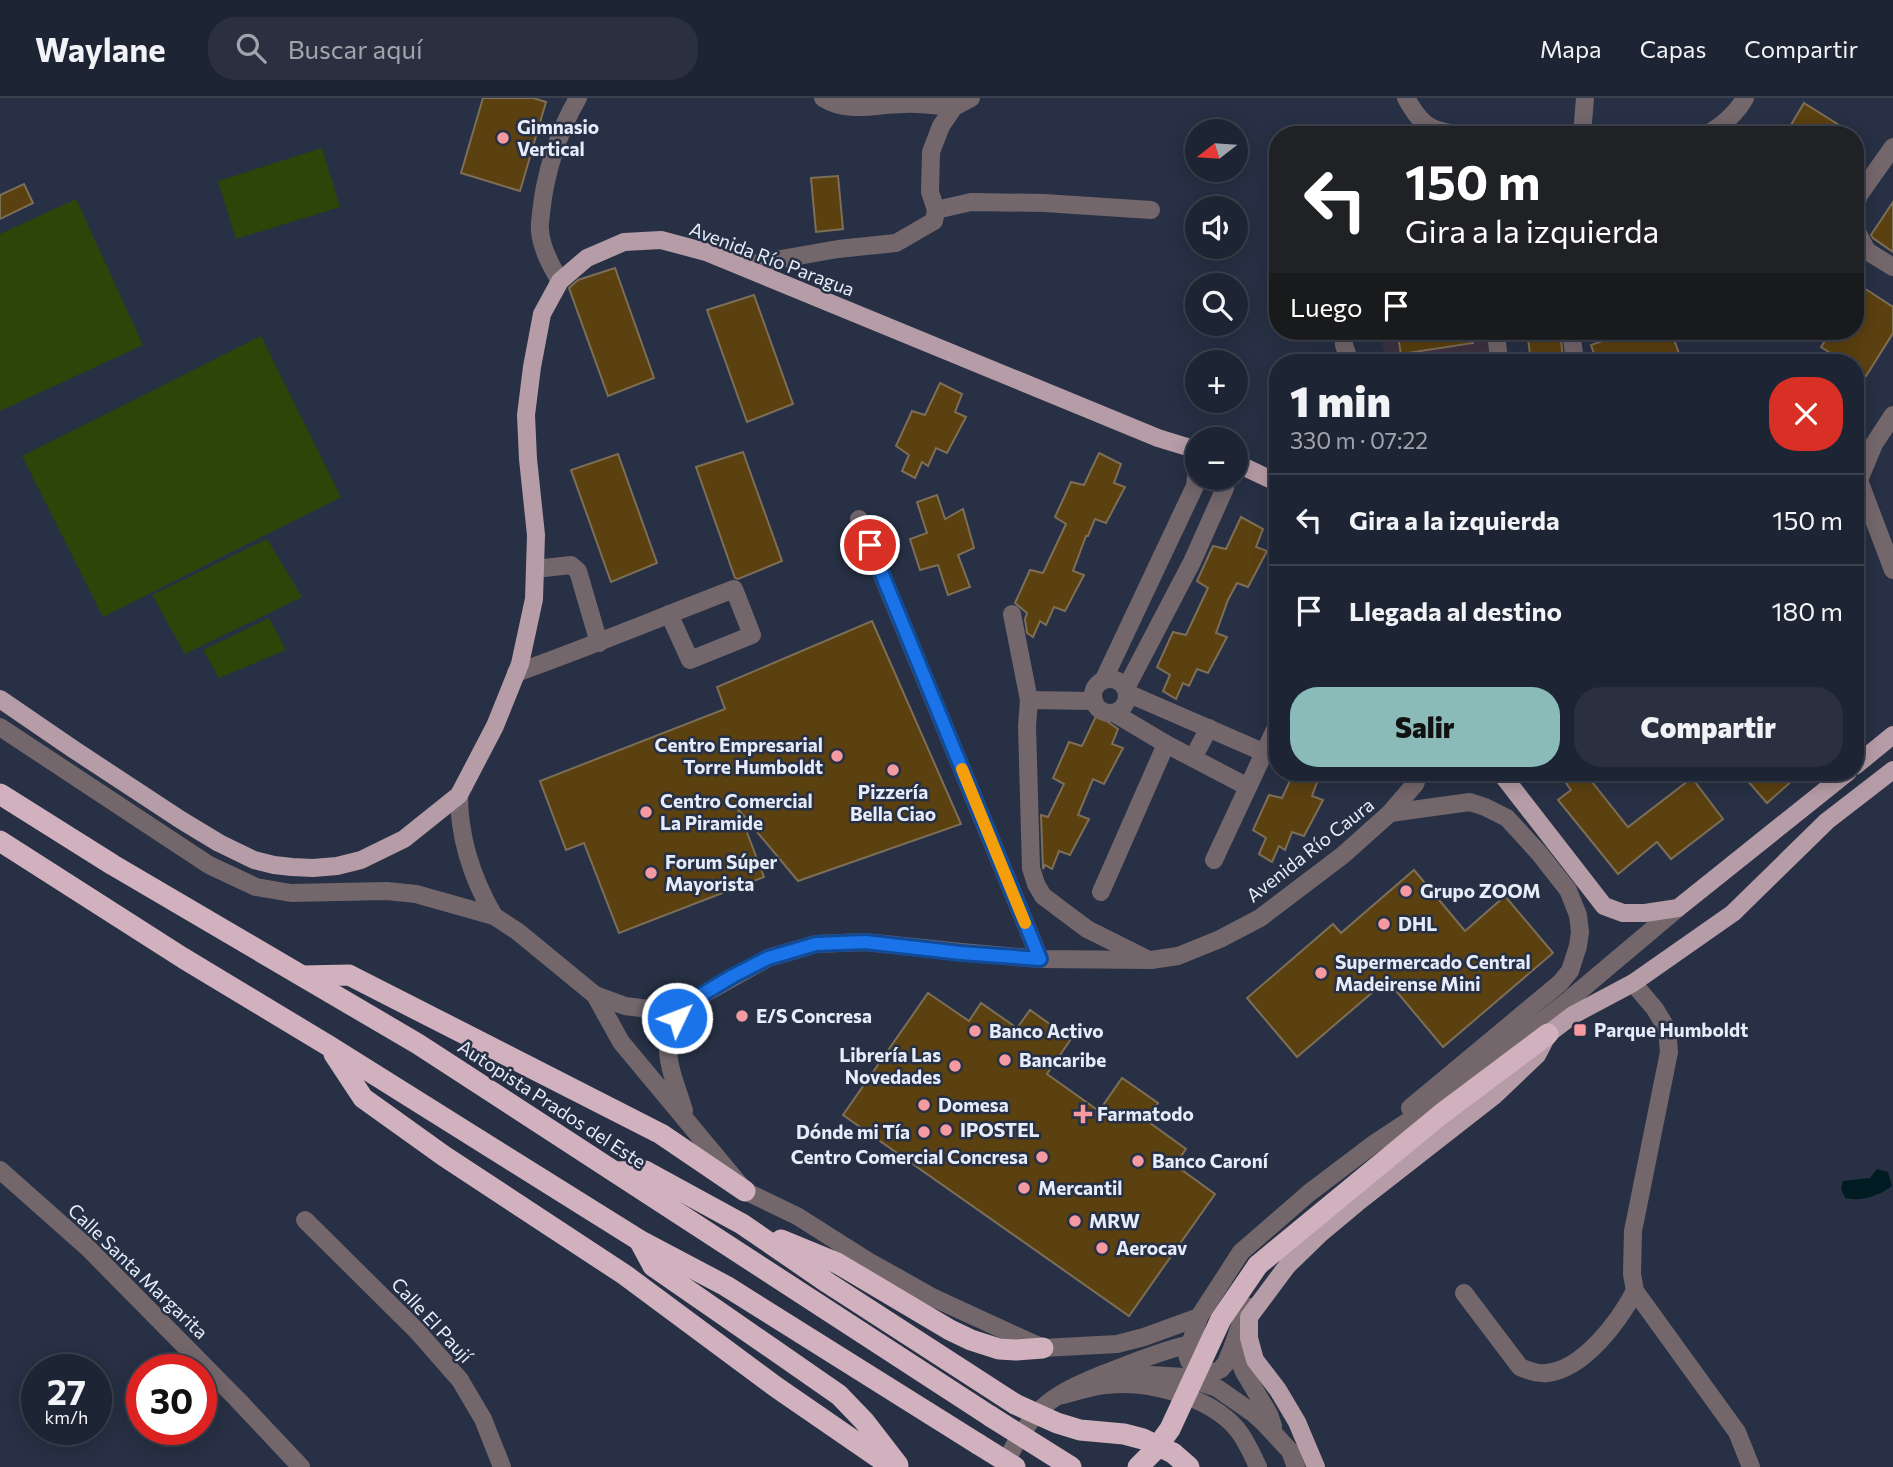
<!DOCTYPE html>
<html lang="es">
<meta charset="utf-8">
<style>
body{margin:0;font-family:Commissioner,sans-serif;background:#2a303f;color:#f1f3f6;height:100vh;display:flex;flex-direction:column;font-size:26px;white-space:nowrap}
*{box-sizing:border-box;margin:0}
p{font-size:23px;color:#a0a4ac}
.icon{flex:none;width:38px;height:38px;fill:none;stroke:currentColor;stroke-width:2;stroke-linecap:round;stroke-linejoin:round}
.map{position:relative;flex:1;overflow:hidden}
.panel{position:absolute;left:1269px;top:256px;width:595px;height:427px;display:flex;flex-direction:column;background:#1d2433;border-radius:28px;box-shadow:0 4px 18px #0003,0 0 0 2px #3b414e}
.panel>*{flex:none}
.banner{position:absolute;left:1269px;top:28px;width:595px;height:214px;border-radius:28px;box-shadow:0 4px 18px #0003,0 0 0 2px #3b414e;background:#202124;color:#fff;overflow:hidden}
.needle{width:46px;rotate:253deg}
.tools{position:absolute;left:1185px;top:21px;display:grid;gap:14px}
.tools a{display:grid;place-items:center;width:63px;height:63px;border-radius:50%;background:#1d2433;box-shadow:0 4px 18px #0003,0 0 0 2px #3b414e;font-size:35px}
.speed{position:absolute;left:21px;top:1256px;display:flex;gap:14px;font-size:35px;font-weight:700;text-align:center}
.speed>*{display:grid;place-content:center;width:91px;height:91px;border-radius:50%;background:#1d2433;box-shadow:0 4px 18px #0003,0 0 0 2px #3b414e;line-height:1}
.speed small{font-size:18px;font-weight:400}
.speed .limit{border:10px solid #d22;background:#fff;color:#111}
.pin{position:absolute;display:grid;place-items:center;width:60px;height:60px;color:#fff;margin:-30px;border:4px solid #fff;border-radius:50%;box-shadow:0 2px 7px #0007}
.me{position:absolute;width:77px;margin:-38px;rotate:47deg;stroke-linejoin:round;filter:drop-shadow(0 0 5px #0008)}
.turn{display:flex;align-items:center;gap:24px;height:147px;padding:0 21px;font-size:32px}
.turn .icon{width:91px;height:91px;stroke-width:2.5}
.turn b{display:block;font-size:49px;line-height:60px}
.then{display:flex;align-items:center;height:66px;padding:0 21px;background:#0003;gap:14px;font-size:26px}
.round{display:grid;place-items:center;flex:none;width:74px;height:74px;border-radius:28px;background:#2a303f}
.head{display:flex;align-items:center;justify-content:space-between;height:119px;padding:0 21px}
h1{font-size:42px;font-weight:800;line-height:52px}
.action{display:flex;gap:14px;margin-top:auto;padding:14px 21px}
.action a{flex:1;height:80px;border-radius:28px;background:#8bbbb9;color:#111;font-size:28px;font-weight:800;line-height:80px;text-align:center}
.action a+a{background:#2a303f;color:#f1f3f6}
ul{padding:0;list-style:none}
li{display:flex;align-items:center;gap:21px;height:91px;padding:0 21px;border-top:2px solid #3b414e}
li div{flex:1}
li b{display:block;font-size:26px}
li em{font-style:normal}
header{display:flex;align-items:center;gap:42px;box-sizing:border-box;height:98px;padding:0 35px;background:#1d2433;border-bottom:2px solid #3b414e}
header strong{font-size:33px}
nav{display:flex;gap:38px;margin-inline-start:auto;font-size:24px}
.search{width:490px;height:63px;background:#2a303f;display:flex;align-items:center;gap:18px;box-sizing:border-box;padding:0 24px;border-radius:28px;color:#a0a4ac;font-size:26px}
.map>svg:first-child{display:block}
.medical{fill:#3e3342}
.green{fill:#2d4508}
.water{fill:#011b23}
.building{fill:#5b4010;stroke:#7d6e57;stroke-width:2}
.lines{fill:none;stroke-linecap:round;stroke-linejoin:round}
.minor{stroke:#73676c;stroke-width:18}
.major{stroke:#b69ca6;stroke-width:18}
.highway{stroke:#d0b1bd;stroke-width:21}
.highway-bridge{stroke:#d0b1bd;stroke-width:21}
.route-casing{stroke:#114b97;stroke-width:18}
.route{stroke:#1a73e8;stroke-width:12}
.slow{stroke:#f59e0b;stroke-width:12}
.poi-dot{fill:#f49aa0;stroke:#273044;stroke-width:2.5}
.labels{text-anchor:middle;stroke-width:5;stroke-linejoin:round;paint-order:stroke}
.poi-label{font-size:19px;font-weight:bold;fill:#e6ecf9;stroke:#273044;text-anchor:start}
.street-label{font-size:19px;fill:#e6ecf9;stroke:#273044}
</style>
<header>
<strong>Waylane</strong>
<div class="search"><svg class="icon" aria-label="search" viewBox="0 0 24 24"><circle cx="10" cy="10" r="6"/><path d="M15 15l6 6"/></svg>Buscar aquí</div>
<nav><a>Mapa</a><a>Capas</a><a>Compartir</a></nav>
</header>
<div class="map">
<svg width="1893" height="1369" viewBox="0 0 1893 1369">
<rect width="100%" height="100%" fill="#273044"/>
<polygon class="medical" points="1378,233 1486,233 1490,264 1388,264"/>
<g class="green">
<polygon points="322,50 340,109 236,141 218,83"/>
<polygon points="76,101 143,247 0,313 0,136"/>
<polygon points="261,238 341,399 103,519 22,358"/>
<polygon points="267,441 302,499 185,556 152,497"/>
<polygon points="269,520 286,552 219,580 203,552"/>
</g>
<path class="water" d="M 1877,1071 L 1888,1074 L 1892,1088 C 1878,1098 1861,1104 1845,1100 L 1841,1090 L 1843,1083 L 1870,1080 Z"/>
<g class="building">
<polygon points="483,0 533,0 546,4 520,93 461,75"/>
<polygon points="1804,5 1855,37 1785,37"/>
<polygon points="838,78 843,131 816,134 811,80"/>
<polygon points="24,86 33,105 0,121 0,97"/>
<polygon points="1893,104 1893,154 1873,140 1871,137"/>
<polygon points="615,170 654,280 608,298 569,190 578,182"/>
<polygon points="1861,188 1893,209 1893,235 1866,278 1855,271 1855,264 1844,264 1821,249 1832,233 1855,233 1855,196"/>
<polygon points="754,197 793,306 747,324 707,212"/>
<polygon points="1397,233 1471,233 1473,245 1401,256"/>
<polygon points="1527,233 1560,233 1563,260 1544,264 1531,264"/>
<polygon points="1630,233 1671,233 1681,261 1673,264 1597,264 1591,247"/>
<polygon points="940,285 962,296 955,314 966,319 947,355 936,350 928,368 922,364 915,380 902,373 909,357 896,348 912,313 925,317"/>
<polygon points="743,354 782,463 738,481 735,480 696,369"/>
<polygon points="1099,355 1121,366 1114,385 1125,389 1106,425 1095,421 1088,438 1086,438 1073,473 1084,477 1065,513 1054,509 1046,527 1040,523 1033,539 1027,535 1025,521 1027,515 1015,505 1030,472 1043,475 1066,426 1055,419 1071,384 1084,387"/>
<polygon points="618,356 657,465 611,484 571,372"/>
<polygon points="937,397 945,421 963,411 974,450 958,457 970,489 948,497 938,467 920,472 910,441 927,435 917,404"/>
<polygon points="1241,419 1263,431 1256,449 1267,453 1248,489 1237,485 1228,502 1216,535 1227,539 1208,575 1197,571 1189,588 1183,585 1176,601 1163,593 1170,577 1157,569 1173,534 1186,537 1208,490 1197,483 1213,448 1226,451"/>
<polygon points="872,523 961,726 798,783 738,711 764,779 619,835 584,745 566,752 540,683 725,611 717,589"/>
<polygon points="1097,616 1118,631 1112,646 1123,650 1104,686 1093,681 1078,717 1089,721 1070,757 1059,753 1052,771 1045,767 1043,771 1041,717 1048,719 1064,686 1053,680 1069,644 1082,648"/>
<polygon points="1294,674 1307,674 1319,679 1312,698 1323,702 1304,738 1292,734 1285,752 1279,748 1272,764 1259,756 1266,740 1253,732 1269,697 1282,700"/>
<polygon points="1558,674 1584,674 1628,729 1692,680 1723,721 1671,761 1657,744 1618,776 1558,702 1571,692"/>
<polygon points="1740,674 1802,674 1767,705"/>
<polygon points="1414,772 1465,833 1505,798 1553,855 1443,949 1387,882 1297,959 1247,900 1333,826 1341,835"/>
<polygon points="928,895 969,923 981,905 1017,930 1030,912 1071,941 1047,976 1099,1013 1122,980 1158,1005 1146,1022 1186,1051 1175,1067 1215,1096 1129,1218 843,1017"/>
</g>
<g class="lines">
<g class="minor">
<path d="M 823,0 C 849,16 876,6 904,6 C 920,5 937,8 954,9"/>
<path d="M 1406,0 C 1424,32 1432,33 1467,37"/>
<polyline points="1582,37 1585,0"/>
<path d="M 1705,37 C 1721,29 1737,15 1745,0"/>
<polyline points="1855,110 1859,97 1893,49"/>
<polyline points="936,112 971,104 1044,105 1151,112"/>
<polyline points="1855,130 1867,153 1893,169"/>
<polyline points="741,168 838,151 896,145 934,123 936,112 930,94 931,54 941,28 954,9 971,0"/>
<path d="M 560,183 C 551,168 541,150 540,132 C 539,127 541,120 541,115 C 545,76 558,34 578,0"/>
<polyline points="1343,233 1344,247 1350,264"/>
<polyline points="1496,233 1499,264"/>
<polyline points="1571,233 1575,264"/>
<polyline points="1855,372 1893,472"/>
<polyline points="1859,382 1874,346 1893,317"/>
<polyline points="859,421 1040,861"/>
<polyline points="535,471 571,467 578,473 599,545"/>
<polyline points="1012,516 1029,602 1027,628 1031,770 1036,786 1043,798 1087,831 1147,861"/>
<path d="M 516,575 C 589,549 661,519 734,491 L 752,537 L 690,562 L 669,516"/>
<circle cx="1110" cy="598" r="17"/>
<polyline points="1104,581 1195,388 1197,370"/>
<polyline points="1126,590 1192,464 1225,390 1227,380"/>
<polyline points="1127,595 1263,654"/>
<polyline points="1029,602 1094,603"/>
<polyline points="1114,615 1166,646 1248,689"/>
<polyline points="0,629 209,767 256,789 291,795 387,793 416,796 494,818 517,833 595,897 621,944 745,1093 797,1118 868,1163 934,1200 1043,1250 1117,1246 1144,1239 1199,1219"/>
<polyline points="1193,660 1209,630"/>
<path d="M 459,697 C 459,741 472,780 494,818"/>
<polyline points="1390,715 1470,704 1485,709 1507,720 1539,755 1568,792 1578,817 1580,834 1578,848 1570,873 1560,885 1410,1010"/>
<polyline points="1214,762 1278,625"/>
<polyline points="1101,794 1166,646"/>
<polyline points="1633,885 1655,911 1667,931 1669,954 1633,1133 1632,1176 1635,1193 1737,1334 1751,1369"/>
<polyline points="595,897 625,908 641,910 656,911 686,906 768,860 816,846 865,844 961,854 1040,861 1151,862 1178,858 1220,841 1260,820 1343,757 1390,715 1415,686 1420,674"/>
<path d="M 684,1013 C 678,992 667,968 668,947 C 669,932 679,918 686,906"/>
<polyline points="0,1072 88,1150 237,1301 301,1369"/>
<polyline points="305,1122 417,1233 460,1282 483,1321 502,1369"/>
<path d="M 1464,1195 L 1520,1269 C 1529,1273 1537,1276 1547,1275 C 1584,1271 1619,1223 1635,1193"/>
<polyline points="1250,1209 1245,1213 1233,1248 1226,1265 1221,1271 1215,1274 1203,1274 1195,1269 1189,1263 1187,1256 1199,1219 1241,1154 1309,1095 1375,1045 1457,991 1570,901 1678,810"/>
<polyline points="1233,1248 1244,1274 1269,1316 1273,1328"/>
<polyline points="1135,1276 1184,1279 1217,1290 1253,1315 1263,1324 1290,1353 1296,1369"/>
<path d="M 1058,1298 C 1074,1295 1090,1288 1106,1287 C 1147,1282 1209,1298 1237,1331 C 1246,1342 1252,1356 1258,1369"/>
<path d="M 1004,1369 C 1013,1348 1026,1326 1042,1310 C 1059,1294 1081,1285 1103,1276 C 1132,1265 1160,1253 1190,1246"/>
</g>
<g class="major">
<polyline points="1236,365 1278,385"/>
<polyline points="0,601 73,651 181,722 219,745 254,762 274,767 292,769 313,770 337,768 361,762 404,741 459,697 495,628 520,566 534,501 536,437 528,361 526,317 532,269 542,216 560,183 587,160 624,144 661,142 706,154 1158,340 1197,352"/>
<polyline points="1855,668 1893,637"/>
<polyline points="1500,674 1604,808 1623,815 1645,815 1678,810 1848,674"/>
<polyline points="1316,1369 1297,1324 1278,1292 1255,1262 1249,1240 1249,1219 1287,1168 1321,1135 1357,1105 1494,998 1537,957 1548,936 1573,917 1633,885 1733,815 1827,723 1893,672"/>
</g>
<g class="highway">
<polyline points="0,696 113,767 418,946 990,1318"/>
<polyline points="0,743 183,860 329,948 639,1142 726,1188 978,1346"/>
<polyline points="303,878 349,877 661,1036 745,1093"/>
<polyline points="334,956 363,1000 444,1058 625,1177 776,1289 892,1369"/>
<polyline points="616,1074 645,1073 742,1126 828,1185 1015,1306"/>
<polyline points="639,1142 653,1168 839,1297 864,1323 898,1367"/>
<polyline points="781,1142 837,1165 950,1232 971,1242 999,1251 1016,1252 1043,1250"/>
<polyline points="1258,1167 1440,1017 1548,936"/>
<polyline points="1173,1355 1189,1369"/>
</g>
<g class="highway-bridge">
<polyline points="1015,1306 1057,1325 1080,1332 1124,1336 1143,1341 1173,1355"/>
<polyline points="990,1318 1071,1369"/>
<polyline points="978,1346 1015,1369"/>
<polyline points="1138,1369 1154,1353 1170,1331 1221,1221 1258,1167"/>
</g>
</g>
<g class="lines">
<defs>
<polyline id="route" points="677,920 686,906 733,878 768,860 816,846 865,844 961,855 1040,861 870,447"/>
</defs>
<use href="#route" class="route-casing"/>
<use href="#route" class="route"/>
<polyline class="slow" points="962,671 1025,825"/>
</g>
<g class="poi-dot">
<circle cx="503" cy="40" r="7"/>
<circle cx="837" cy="658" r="7"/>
<circle cx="893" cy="672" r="7"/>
<circle cx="646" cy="714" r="7"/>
<circle cx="651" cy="775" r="7"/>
<circle cx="1406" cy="793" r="7"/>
<circle cx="1384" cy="826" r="7"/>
<circle cx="1321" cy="875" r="7"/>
<circle cx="742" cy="918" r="7"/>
<rect x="1573" y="925" width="14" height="14" rx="3.5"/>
<circle cx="975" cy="933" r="7"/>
<circle cx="1005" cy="962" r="7"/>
<circle cx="955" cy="968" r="7"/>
<circle cx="924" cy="1007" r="7"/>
<path d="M1079.5 1005.5h7v7h7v7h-7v7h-7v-7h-7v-7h7z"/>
<circle cx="946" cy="1032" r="7"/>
<circle cx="924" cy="1034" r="7"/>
<circle cx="1042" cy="1059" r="7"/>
<circle cx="1138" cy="1063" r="7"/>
<circle cx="1024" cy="1090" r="7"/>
<circle cx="1075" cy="1123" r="7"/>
<circle cx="1102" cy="1150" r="7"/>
</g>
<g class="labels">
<g class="poi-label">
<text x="517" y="36">Gimnasio<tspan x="517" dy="22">Vertical</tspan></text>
<text x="823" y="654" text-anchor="end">Centro Empresarial<tspan x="823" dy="22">Torre Humboldt</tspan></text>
<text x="893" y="701" text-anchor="middle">Pizzería<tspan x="893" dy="22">Bella Ciao</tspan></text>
<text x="660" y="710">Centro Comercial<tspan x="660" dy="22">La Piramide</tspan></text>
<text x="665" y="771">Forum Súper<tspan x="665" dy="22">Mayorista</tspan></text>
<text x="1420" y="800">Grupo ZOOM</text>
<text x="1398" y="833">DHL</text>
<text x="1335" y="871">Supermercado Central<tspan x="1335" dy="22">Madeirense Mini</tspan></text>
<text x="756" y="925">E/S Concresa</text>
<text x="1594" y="939">Parque Humboldt</text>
<text x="989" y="940">Banco Activo</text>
<text x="941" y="964" text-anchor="end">Librería Las<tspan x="941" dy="22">Novedades</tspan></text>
<text x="1019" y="969">Bancaribe</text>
<text x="938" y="1014">Domesa</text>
<text x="1097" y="1023">Farmatodo</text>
<text x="960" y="1039">IPOSTEL</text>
<text x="910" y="1041" text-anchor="end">Dónde mi Tía</text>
<text x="1028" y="1066" text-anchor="end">Centro Comercial Concresa</text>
<text x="1152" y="1070">Banco Caroní</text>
<text x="1038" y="1097">Mercantil</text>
<text x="1089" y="1130">MRW</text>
<text x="1116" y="1157">Aerocav</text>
</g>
<g class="street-label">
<text transform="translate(772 161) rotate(21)" y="7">Avenida Río Paragua</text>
<text transform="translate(1310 752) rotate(-38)" y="7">Avenida Río Caura</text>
<text transform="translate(552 1006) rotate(33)" y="7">Autopista Prados del Este</text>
<text transform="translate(138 1173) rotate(44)" y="7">Calle Santa Margarita</text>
<text transform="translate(432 1222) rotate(47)" y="7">Calle El Paují</text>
</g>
</g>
</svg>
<div class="tools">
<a><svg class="needle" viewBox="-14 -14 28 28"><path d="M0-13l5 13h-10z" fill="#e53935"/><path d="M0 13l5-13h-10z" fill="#a0a4ac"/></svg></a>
<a><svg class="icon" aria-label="sound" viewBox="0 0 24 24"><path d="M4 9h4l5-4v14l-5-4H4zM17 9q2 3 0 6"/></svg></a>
<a><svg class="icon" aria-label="search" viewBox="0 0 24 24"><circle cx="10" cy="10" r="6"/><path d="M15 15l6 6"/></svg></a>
<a>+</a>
<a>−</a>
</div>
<div class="speed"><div>27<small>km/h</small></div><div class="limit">30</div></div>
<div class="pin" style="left:870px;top:447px;background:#d93025"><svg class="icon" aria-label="arrive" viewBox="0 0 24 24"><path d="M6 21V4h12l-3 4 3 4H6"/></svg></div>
<svg class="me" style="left:677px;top:920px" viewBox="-20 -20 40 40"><circle r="17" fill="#1a73e8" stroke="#fff" stroke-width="3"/><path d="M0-11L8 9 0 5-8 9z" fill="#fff"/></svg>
<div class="banner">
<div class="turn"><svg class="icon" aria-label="left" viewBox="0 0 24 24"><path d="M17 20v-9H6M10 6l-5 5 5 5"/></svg><div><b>150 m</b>Gira a la izquierda</div></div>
<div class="then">Luego<svg class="icon" aria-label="arrive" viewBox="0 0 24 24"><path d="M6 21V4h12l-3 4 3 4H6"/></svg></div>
</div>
<section class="panel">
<div class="head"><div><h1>1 min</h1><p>330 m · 07:22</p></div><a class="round" style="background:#d93025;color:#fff"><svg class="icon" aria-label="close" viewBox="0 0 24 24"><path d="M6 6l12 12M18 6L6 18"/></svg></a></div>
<ul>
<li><svg class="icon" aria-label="left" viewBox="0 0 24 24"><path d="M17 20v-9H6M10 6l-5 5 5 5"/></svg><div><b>Gira a la izquierda</b></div><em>150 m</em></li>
<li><svg class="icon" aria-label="arrive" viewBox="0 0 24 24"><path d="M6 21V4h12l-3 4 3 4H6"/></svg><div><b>Llegada al destino</b></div><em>180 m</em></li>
</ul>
<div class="action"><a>Salir</a><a>Compartir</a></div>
</section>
</div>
